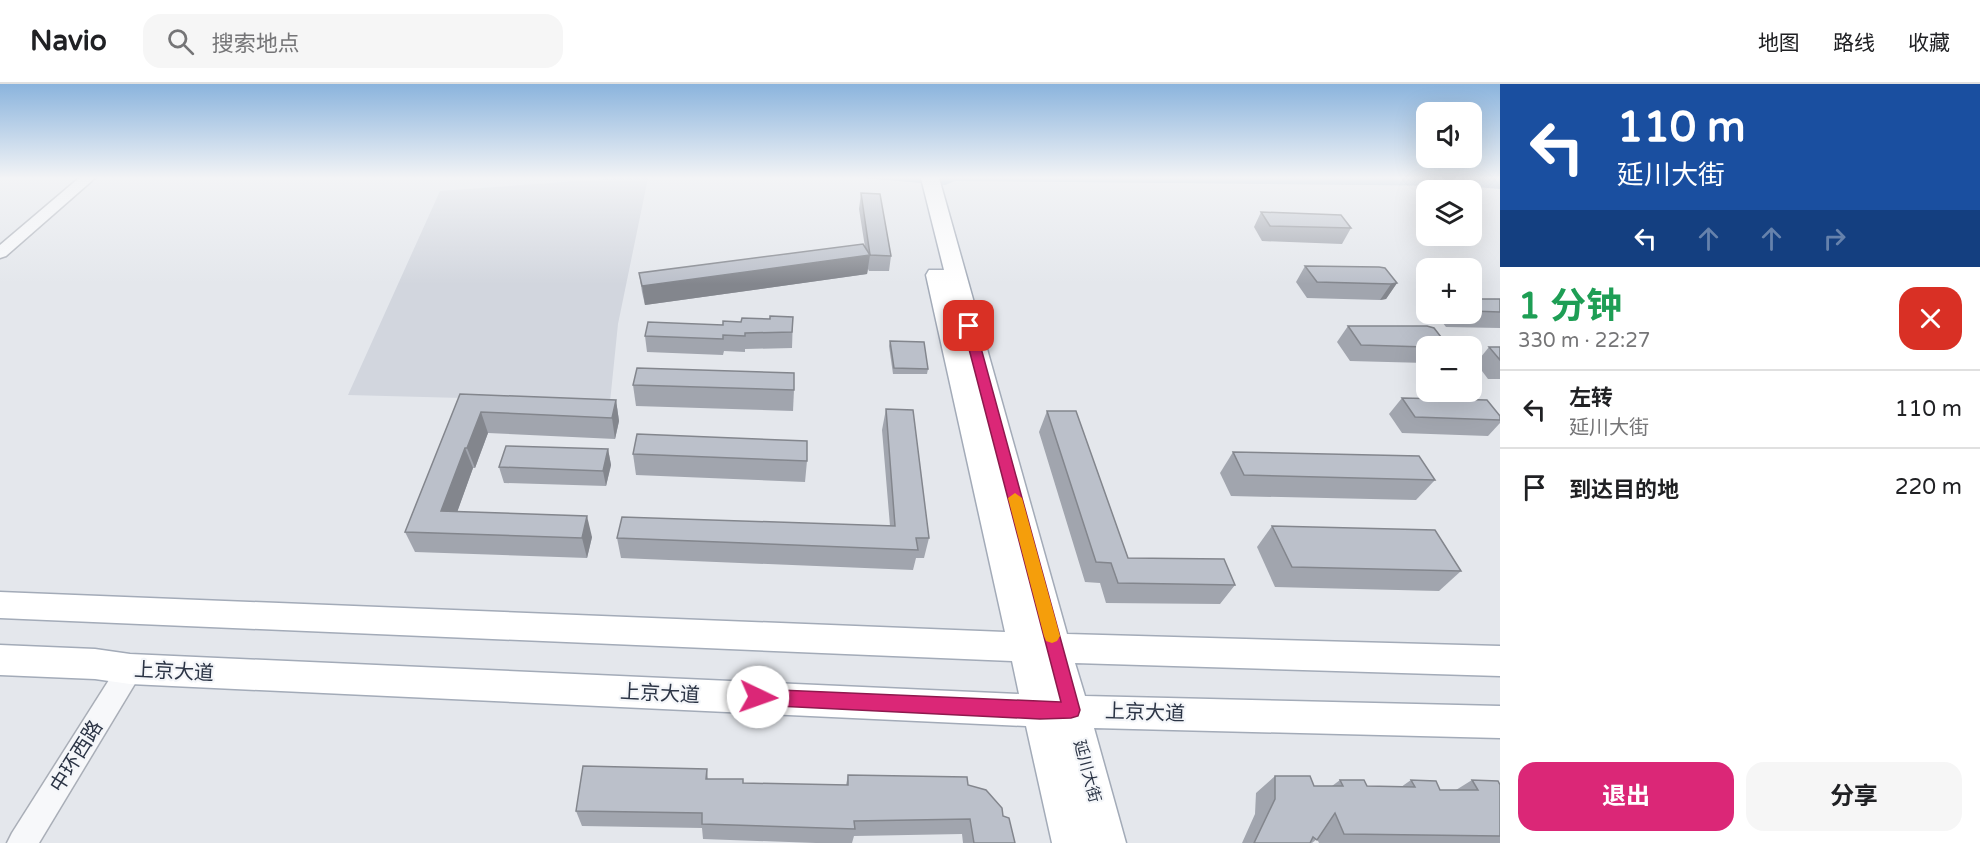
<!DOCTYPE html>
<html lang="zh">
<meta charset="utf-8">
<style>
body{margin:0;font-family:"Varela Round","Noto Sans SC",sans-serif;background:#f6f6f6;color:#202124;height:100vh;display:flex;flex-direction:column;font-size:22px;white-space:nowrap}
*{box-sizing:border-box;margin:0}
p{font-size:20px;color:#757577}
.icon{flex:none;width:33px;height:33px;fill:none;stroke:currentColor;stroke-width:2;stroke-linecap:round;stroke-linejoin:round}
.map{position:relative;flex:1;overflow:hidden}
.drawer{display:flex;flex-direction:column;background:#fff;width:480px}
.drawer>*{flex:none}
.hud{background:#1a4fa0;color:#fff;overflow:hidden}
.controls{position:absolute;left:1416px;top:18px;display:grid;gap:12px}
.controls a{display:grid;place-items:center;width:66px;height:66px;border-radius:12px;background:#fff;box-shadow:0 6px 24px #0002;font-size:30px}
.pin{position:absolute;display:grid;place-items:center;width:51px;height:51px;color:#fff;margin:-26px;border-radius:12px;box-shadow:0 3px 9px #0006}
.me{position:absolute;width:66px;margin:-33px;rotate:93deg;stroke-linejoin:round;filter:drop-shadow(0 0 4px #0008)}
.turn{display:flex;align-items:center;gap:21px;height:126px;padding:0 18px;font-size:27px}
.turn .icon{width:78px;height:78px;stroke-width:2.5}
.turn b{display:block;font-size:42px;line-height:51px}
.lanes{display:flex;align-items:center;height:57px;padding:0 18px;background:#0003;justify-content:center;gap:30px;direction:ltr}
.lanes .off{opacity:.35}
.round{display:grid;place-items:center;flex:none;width:63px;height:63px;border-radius:18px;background:#f6f6f6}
.headline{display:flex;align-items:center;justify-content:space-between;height:102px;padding:0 18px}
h1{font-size:36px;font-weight:700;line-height:45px;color:#1e9e55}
.button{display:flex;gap:12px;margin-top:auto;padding:12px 18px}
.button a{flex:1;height:69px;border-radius:18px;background:#db2777;color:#fff;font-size:24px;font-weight:700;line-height:69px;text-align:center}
.button a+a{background:#f6f6f6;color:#202124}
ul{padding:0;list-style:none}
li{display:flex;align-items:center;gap:18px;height:78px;padding:0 18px;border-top:2px solid #e0e0e0}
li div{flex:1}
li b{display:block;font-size:22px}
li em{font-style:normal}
header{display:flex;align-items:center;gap:36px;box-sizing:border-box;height:84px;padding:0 30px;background:#fff;border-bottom:2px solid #e0e0e0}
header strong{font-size:28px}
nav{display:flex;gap:33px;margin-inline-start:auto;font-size:21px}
.search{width:420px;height:54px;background:#f6f6f6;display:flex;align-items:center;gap:15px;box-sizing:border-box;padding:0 21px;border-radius:18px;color:#757577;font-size:22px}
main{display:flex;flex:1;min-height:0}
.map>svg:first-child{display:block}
.built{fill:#d2d6de}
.water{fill:#9fb4cc}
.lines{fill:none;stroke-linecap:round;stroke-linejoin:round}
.minor-casing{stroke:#a9aeb7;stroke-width:3}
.major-casing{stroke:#a3abb8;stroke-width:3}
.minor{fill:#f7f8fa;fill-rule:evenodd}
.major{fill:#fff;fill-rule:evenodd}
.wall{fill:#a1a5ae}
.shaded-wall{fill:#83868d}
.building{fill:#bbc0ca;stroke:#83868d;stroke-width:1.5}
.route{fill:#db2777;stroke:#8e194d;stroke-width:1.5}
.slow{fill:#f59e0b}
.labels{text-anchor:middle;stroke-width:4.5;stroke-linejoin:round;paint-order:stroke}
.street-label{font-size:16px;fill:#2b3445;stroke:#f4f6f9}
.near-street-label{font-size:20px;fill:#2b3445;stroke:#f4f6f9}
</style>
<header>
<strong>Navio</strong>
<div class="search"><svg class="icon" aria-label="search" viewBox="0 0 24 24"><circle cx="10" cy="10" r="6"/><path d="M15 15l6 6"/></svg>搜索地点</div>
<nav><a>地图</a><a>路线</a><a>收藏</a></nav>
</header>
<main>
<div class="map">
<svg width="1500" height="759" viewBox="0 0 1500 759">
<rect width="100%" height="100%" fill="#e4e7ec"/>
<polygon class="built" points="619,94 648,94 618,240 610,318 348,311 440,107"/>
<polygon class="water" points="863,94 1500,94 1500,105 1464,102 955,97 945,101"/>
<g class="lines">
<defs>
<g id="minor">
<polygon points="79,94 95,94 6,172 0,174 0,161"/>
<polygon points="130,573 139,577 143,585 139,593 39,759 7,759 12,749 121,577"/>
</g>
<polygon id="major" points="921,94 939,94 1067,550 1500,562 1500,592 1075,579 1085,612 1500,622 1500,654 1094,644 1126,759 1052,759 1026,642 130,600 95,595 0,591 0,561 95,565 130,570 1019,610 1012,577 0,534 0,508 1005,548 926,191 929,186 944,186"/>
</defs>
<use href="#minor" class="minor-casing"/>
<use href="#major" class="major-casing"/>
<use href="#minor" class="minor"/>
<use href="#major" class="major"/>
</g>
<g class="wall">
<polygon points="861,109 891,172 889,187 869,187 868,185 867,190 645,221 642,208 639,189 865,163 859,125"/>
<polygon points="1261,128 1351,144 1342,160 1262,157 1254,143"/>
<polygon points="1305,182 1397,199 1386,215 1380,216 1307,214 1296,198"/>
<polygon points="1472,215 1500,215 1500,244 1446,243 1436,230 1472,230"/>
<polygon points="793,233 792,264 745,265 745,268 724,267 723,271 647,268 645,252 723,241"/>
<polygon points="1348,242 1448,262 1426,262 1426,279 1350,277 1337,258"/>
<polygon points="890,257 928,285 927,290 893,290 889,262"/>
<polygon points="1489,263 1500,263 1500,295 1488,295 1476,279"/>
<polygon points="633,301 794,306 793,327 636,322"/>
<polygon points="460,310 616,316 619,337 615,355 488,349 475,384 473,384 457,428 592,453 587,474 415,468 405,448"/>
<polygon points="1402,314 1500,332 1500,339 1488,352 1402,349 1389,330"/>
<polygon points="886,325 929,454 924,474 916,474 913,486 621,474 617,454 890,442 882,346"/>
<polygon points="1047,327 1128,474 1235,501 1220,520 1106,519 1100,499 1085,498 1039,348"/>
<polygon points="608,365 611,381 606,402 504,399 499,383"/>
<polygon points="1233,368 1435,396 1416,416 1231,412 1220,389"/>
<polygon points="633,370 807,377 805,398 636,391"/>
<polygon points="1272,442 1461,487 1439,507 1275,503 1257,463"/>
<polygon points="707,685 708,695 743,699 846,701 848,691 968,701 1003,732 1015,759 963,759 962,750 854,752 852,759 816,759 703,755 702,744 582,742 576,727"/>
<polygon points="1275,692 1314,702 1332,702 1340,696 1367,702 1401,703 1411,696 1440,706 1456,706 1472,696 1500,701 1500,759 1319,759 1317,755 1312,759 1242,759 1255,730 1256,709"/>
</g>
<g class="shaded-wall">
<polygon points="870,171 867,190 645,221 642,202"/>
<polygon points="1397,199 1386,215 1380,216 1391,200"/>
<polygon points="616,316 619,337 615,355 612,334"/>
<polygon points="481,328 488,349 475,384 467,364"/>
<polygon points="465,364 473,384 450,448 441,427"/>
<polygon points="608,365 611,381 606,402 603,387"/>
<polygon points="587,432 592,453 587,474 582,454"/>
</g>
<g class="building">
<polygon points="861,109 880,110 891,172 870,171"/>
<polygon points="1261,128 1341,131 1351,144 1270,142"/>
<polygon points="863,160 870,171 642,202 639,189"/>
<polygon points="1305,182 1379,183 1385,184 1397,199 1391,200 1317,198"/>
<polygon points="1472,215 1500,215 1500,228 1472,227"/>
<polygon points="770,232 793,233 792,248 745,249 745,252 723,251 723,255 645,252 648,238 723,241 723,237 741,238 742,234 770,235"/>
<polygon points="1348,242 1427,242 1434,244 1448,262 1426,263 1361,261"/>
<polygon points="890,257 924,258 928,285 894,284"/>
<polygon points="1489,263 1500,263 1500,276"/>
<polygon points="637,284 794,289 794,306 633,301"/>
<polygon points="460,310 616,316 612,334 481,328 467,364 465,364 441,427 587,432 582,454 405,448"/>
<polygon points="1402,314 1487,316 1500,332 1500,336 1415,333"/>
<polygon points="886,325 913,326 929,454 916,454 918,466 617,454 622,433 895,442"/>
<polygon points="1047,327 1076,327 1128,474 1224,475 1235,501 1118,499 1111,479 1096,478"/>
<polygon points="637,350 807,357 807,377 633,370"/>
<polygon points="506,362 608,365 603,387 499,383"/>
<polygon points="1233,368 1419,372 1435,396 1244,391"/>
<polygon points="1272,442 1435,446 1461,487 1292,483"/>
<polygon points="583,682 707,685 706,695 743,695 743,699 848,701 848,691 967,693 968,701 986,706 1002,724 1003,732 1009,734 1015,759 974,759 970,735 854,737 855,745 702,740 702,729 576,727"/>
<polygon points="1275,692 1310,692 1314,702 1343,702 1340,696 1364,696 1367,702 1415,703 1411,696 1436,697 1440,706 1478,706 1472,696 1498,697 1500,701 1500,752 1344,750 1335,729 1317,756 1313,753 1310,759 1254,759 1275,715"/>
</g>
<linearGradient id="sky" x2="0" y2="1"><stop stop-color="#8bb4dd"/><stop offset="0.47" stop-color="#f3f4f6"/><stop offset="1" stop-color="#f3f4f6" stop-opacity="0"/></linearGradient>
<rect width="1500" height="200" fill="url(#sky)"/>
<polygon class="route" points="969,238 975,242 1080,626 1078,632 1071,634 1040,635 758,621 752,619 750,613 752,608 758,605 1061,618 963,242"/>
<polygon class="slow" points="1015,409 1022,414 1060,552 1057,557 1052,559 1046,557 1044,552 1008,414"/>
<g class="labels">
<g class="street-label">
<text transform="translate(1088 687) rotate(75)" y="6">延川大街</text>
</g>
<g class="near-street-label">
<text transform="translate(174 587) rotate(3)" y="7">上京大道</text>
<text transform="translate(660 609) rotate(3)" y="7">上京大道</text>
<text transform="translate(1145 628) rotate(2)" y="7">上京大道</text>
<text transform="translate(76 672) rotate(-58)" y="7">中环西路</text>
</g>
</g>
</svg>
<div class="controls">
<a><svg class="icon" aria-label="sound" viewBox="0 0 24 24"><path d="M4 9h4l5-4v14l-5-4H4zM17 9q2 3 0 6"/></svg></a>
<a><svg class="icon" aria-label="layers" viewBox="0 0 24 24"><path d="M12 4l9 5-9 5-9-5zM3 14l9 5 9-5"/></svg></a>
<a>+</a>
<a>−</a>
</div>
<div class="pin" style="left:969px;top:242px;background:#d93025"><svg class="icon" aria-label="arrive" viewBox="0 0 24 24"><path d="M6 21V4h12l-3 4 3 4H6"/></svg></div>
<svg class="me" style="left:758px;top:613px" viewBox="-20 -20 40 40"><circle r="19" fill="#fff"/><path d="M0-13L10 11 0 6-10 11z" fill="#db2777"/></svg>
</div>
<section class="drawer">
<div class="hud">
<div class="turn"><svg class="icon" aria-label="left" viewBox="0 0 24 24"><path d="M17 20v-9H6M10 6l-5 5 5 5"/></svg><div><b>110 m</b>延川大街</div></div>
<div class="lanes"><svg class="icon" aria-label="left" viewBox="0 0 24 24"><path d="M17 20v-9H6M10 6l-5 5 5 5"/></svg><svg class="icon off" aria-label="ahead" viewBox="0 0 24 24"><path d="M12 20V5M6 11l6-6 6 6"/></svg><svg class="icon off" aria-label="ahead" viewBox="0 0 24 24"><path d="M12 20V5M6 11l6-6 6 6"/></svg><svg class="icon off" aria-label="right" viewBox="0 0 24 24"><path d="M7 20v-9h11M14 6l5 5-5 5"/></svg></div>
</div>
<div class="headline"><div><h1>1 分钟</h1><p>330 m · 22:27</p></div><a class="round" style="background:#d93025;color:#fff"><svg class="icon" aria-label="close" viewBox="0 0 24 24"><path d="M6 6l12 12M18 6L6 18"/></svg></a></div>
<ul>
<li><svg class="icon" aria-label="left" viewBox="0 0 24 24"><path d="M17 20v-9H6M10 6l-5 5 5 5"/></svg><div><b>左转</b><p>延川大街</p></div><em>110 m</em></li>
<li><svg class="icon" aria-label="arrive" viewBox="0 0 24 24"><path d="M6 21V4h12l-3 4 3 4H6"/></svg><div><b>到达目的地</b></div><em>220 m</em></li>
</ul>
<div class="button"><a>退出</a><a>分享</a></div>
</section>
</main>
